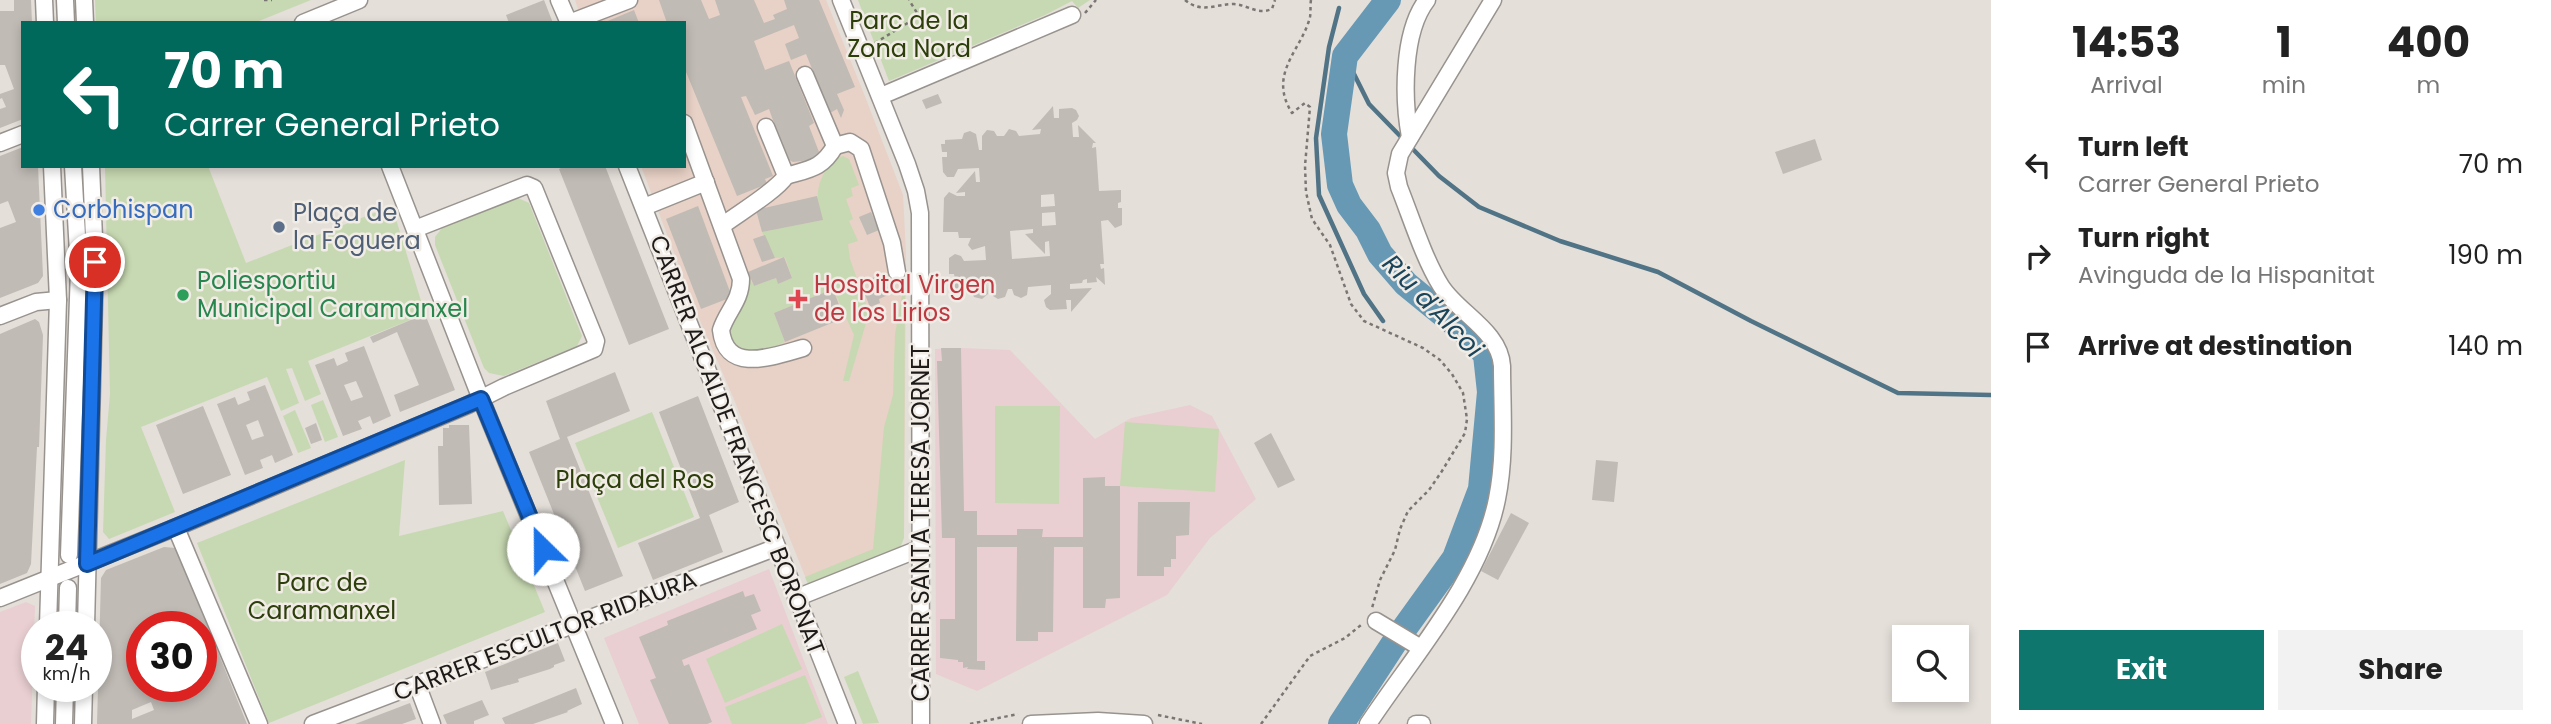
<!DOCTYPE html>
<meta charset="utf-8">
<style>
body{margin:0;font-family:Poppins,sans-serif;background:#f2f2f2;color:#222;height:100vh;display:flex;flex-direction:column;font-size:26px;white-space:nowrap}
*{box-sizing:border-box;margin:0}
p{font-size:23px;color:#767676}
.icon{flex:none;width:38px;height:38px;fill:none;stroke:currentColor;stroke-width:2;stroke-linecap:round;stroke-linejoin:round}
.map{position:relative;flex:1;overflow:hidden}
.details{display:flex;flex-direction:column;background:#fff;width:560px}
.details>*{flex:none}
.banner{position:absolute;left:21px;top:21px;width:665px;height:147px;border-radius:0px;box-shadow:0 4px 10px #0003;background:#00695c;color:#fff;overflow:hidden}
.controls{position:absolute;left:1892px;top:625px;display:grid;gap:14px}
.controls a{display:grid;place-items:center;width:77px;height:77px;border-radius:0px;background:#fff;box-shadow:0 4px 10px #0003;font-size:35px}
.speed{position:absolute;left:21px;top:611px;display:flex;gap:14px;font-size:35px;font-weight:700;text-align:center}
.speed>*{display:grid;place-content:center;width:91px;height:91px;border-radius:50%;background:#fff;box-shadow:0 4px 10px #0003;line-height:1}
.speed small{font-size:18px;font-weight:400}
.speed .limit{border:10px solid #d22;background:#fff;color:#111}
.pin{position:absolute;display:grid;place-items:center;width:60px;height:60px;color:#fff;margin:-30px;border:4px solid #fff;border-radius:50%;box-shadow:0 2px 7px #0007}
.me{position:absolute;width:77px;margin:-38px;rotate:337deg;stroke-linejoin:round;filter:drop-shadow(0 0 5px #0008)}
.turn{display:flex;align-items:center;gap:24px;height:147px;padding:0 28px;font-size:32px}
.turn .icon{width:91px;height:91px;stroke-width:2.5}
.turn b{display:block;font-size:49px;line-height:60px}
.eta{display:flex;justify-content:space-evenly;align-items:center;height:119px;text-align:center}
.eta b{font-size:42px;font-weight:700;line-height:49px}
.primary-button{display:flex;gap:14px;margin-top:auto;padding:14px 28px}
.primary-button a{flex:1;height:80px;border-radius:0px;background:#0f766e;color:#fff;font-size:28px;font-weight:700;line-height:80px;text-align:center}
.primary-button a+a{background:#f2f2f2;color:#222}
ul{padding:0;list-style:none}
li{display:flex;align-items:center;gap:21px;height:91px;padding:0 28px}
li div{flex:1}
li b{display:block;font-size:26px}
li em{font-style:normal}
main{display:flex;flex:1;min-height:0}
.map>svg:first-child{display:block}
.education{fill:#e9cfd1}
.medical{fill:#e8d1c6}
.green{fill:#c7d9b2}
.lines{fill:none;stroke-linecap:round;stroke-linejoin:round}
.stream{stroke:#517386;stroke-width:4.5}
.river{stroke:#6799b5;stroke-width:26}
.building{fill:#c0bbb5;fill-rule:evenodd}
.minor-casing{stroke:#98938e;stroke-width:19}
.path{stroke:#7a7673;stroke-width:2.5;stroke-dasharray:3.5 3.5;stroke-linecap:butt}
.minor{stroke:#fff;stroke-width:16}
.route-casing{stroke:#114b97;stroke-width:18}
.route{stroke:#1a73e8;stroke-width:12}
.shop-dot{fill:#3f7fe0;stroke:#f1ece6;stroke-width:2.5}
.service-dot{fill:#5c6f8a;stroke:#f1ece6;stroke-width:2.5}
.leisure-dot{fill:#2e9e5b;stroke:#f1ece6;stroke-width:2.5}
.health-dot{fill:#e0444e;stroke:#f1ece6;stroke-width:2.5}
.labels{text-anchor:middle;stroke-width:5;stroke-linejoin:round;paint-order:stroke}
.park-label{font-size:24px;fill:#2c3e0a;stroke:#f1ece6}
.shop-label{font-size:24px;fill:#366cbe;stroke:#f1ece6;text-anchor:start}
.service-label{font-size:24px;fill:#4e5e75;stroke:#f1ece6;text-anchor:start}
.leisure-label{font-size:24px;fill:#27864d;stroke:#f1ece6;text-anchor:start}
.health-label{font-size:24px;fill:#be3a42;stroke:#f1ece6;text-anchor:start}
.street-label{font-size:24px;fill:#1d1b19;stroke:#f1ece6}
.water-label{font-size:26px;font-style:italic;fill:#1a4459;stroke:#f1ece6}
</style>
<main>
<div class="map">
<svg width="1991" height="724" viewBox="0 0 1991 724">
<rect width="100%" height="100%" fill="#e4dfd9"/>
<g class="education">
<polygon points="961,348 1010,350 1095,439 1131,418 1190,405 1212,416 1256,499 1210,538 1167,595 977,691 936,674 935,349"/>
<polygon points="769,569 828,724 639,724 604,638"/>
<polygon points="26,602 35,606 31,724 0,724 0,612"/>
</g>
<polygon class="medical" points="575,0 826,0 864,94 903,195 906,254 904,538 809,586 733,397 699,318 641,166 684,166 684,23 583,23"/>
<g class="green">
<polygon points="95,0 311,0 254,23 96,23"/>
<polygon points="858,0 1090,0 1078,8 1072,1 1045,15 889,81"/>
<path d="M 843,156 L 849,159 L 859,185 L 851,188 L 853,196 L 846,199 L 853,219 L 849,221 L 858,241 L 848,244 L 850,259 L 869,313 L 849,381 L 843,381 L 854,335 L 833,289 L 774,313 L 785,342 L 759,353 L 738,352 L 726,330 L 747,282 L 750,279 L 754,286 L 776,278 L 778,284 L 792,278 L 785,257 L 775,258 L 762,232 L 822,220 C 821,212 818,204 818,197 C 817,182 828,160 843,156 Z"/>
<polygon points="105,166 208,166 246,263 392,206 425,314 308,361 321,394 305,401 292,368 286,369 299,403 281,411 267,377 141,427 175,512 109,539 103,532 106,440 110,394"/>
<polygon points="518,198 529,203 582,336 577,346 504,376 489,373 484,368 435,245 435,237 442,228"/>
<polygon points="905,279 904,538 900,548 809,586 805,577 873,549 884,427 893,395 895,334"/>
<polygon points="323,400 338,437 325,442 311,405"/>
<polygon points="995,406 1060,406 1059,504 995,503"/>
<polygon points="295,410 311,448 298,453 283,416"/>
<polygon points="652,412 694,517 618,548 575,443"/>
<polygon points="1125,422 1219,429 1215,492 1120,486"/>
<polygon points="405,460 399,536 503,511 545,612 269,723 197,543"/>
<polygon points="782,624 802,669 725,703 706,659"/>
<polygon points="858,671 879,723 863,724 844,677"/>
<polygon points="805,675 822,717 804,724 732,724 725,707"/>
</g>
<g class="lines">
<g class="stream">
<polyline points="1339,8 1329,47 1316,138 1319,195 1364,294 1383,321"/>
<polyline points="1345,56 1369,104 1439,176 1479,207 1560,241 1658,272 1751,321 1898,393 1991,395"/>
</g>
<polyline class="river" points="1341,724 1396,640 1455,558 1481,489 1490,392 1486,355 1471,337 1406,284 1380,254 1368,230 1349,205 1340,185 1334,134 1345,56 1388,0"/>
</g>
<g class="building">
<polygon points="14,0 31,0 32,23 23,23 23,119 0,128 0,109 6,107 2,98 0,99 0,94 14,89 5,65 0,65 0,11 14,11"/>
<polygon points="544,0 553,23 509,23 506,15"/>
<polygon points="659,0 701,0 709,19 720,15 715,0 754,0 764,23 775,19 773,15 787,9 784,0 819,0 855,87 837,94 844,110 841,118 837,109 830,113 806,54 791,60 785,44 799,38 794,25 754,41 765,70 789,61 814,123 809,126 819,152 810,160 793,162 787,159 769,109 755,115 746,96 741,97 773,176 765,179 767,184 737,196 684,67 684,23 667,23"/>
<polygon points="634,10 639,23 603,23"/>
<polygon points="938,94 942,103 926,109 922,100"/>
<path d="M 1053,106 L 1054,118 L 1059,118 L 1059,109 L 1072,108 L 1076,110 L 1079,116 L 1077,120 L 1072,123 L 1073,137 L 1079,137 L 1078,125 L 1096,143 L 1093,143 L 1092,148 L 1096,147 L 1099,191 L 1121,190 L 1121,202 L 1118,203 L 1118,208 L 1122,208 L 1122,225 L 1115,228 L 1108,220 L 1101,221 L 1104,264 L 1100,264 L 1101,269 L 1104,268 L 1105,285 L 1096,277 L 1097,282 L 1087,283 L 1087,279 L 1083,280 L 1082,283 L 1070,284 L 1070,289 L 1092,288 L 1071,312 L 1071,300 L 1066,300 L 1067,309 L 1050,310 L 1046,307 L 1044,300 L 1051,294 L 1051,285 L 1028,287 L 1027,295 L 1021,298 L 1014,295 L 1012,289 L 1008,289 L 1005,297 L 998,299 L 993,296 L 991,284 L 987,284 L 988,294 L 982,299 L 974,297 L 971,291 L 954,293 L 954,288 L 950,289 L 950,280 L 955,279 L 954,274 L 949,274 L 949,258 L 955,254 L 961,256 L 964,261 L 986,260 L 985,246 L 972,250 L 968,245 L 971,238 L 959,238 L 958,232 L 943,232 L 944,198 L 949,192 L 957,196 L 965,196 L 965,192 L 956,193 L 975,171 L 976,182 L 980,182 L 979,168 L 958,169 L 954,177 L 947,177 L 943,172 L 942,157 L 947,157 L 947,152 L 942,152 L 941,144 L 945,144 L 945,140 L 962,139 L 964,133 L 970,131 L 976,134 L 979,150 L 982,150 L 982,136 L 987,130 L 994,131 L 997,136 L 1004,136 L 1009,129 L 1016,131 L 1019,136 L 1040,134 L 1041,129 L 1032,130 ZM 1054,194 L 1055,206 L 1041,207 L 1041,195 ZM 1055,212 L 1056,225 L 1042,226 L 1042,213 ZM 1033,229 L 1033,233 L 1025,234 L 1045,254 L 1045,242 L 1049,241 L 1050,256 L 1012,259 L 1010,231 Z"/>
<polygon points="1815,139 1822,160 1783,174 1775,152"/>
<polygon points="23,147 23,166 38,166 43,276 38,283 0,298 0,228 16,222 8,201 0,204 0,156"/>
<polygon points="565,166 605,166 669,329 629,345 559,169"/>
<polygon points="817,196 823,220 762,232 756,210"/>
<polygon points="698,206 732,297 701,309 666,219"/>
<polygon points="871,212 879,230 867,235 859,217"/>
<polygon points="765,235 775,258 762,262 753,239"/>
<polygon points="784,257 792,278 778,284 776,278 754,286 748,272"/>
<polygon points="883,274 890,294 879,299 880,303 870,307 864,292 874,288 870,279"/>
<polygon points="833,289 844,318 785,342 774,313"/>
<polygon points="425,314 455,390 400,412 394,395 419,385 397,332 373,343 370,337"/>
<polygon points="35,319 39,322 43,335 39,447 37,447 31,564 27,573 0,584 0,334"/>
<path d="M 364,346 L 391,416 L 373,424 L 370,416 L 358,421 L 362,429 L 343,436 L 315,365 L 334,358 L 337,366 L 348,361 L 345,353 ZM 356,381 L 363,397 L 351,401 L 344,385 Z"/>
<polygon points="941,348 961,348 964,511 977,511 977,535 1017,535 1017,529 1043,529 1042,537 1083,537 1083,478 1105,477 1105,486 1120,486 1120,598 1106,599 1105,608 1083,608 1083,547 1054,547 1053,632 1038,632 1038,641 1016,641 1017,547 977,547 977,661 985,661 985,670 967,669 968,667 963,668 963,662 958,662 958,660 940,658 940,619 955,619 955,538 942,538 937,361 942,361"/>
<polygon points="615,372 630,411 567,437 623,576 585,591 529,452 560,439 546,401"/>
<path d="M 265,385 L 293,455 L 275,463 L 272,455 L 260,460 L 263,468 L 245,475 L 217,404 L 235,397 L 238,405 L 250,400 L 247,392 ZM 258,420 L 264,436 L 252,440 L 246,425 Z"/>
<polygon points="698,396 739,502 709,515 723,552 653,580 638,543 700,518 659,412"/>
<polygon points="203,406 231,475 183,494 156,425"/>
<polygon points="316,423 322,440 311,444 305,428"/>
<polygon points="449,425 469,425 472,504 439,505 438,446 443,446 443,428 449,428"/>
<polygon points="1271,433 1295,480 1278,488 1254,443"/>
<polygon points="1596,460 1618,462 1614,502 1592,500"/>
<polygon points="1138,502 1190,502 1189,535 1176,536 1176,559 1171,559 1171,567 1164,567 1164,576 1137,576"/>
<polygon points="1511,513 1529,523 1498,580 1481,571"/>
<path d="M 164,547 L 176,548 L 247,724 L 97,724 L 101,578 L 106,570 ZM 142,626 L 201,626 L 201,686 L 142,686 ZM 151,702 L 154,710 L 132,719 L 132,710 Z"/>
<polygon points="743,591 745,597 754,594 761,611 751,615 757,629 682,660 684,666 689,664 712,722 707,724 669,724 650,680 656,678 639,637 668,625 667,621"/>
<polygon points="558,643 565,661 554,665 554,667 550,669 518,679 519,682 491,690 485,672"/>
<polygon points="576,688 582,704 567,711 568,712 533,724 505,724 502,718"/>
<polygon points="482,700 489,715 474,721 474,724 447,724 443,715"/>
<polygon points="410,703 416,719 402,724 355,724"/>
</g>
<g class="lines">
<defs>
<g id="minor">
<polyline points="44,0 45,23"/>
<polyline points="65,0 66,23"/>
<polyline points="84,0 85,23"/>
<polyline points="559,0 569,23 629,0"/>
<polyline points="841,0 907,164 916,191 920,213 921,724"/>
<polyline points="303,23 359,0"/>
<polyline points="805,75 835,146 850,142 861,149 892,243 897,272"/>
<polyline points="881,96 1072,15"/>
<path d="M 684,123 L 741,279 C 741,301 727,311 721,330 C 726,375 774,356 803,348"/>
<path d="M 766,127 L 786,176 C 809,169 822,169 835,146"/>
<path d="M 1410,137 C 1403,99 1402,32 1427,0"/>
<polyline points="0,143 23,134"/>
<polyline points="390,166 481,399 614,724"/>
<polyline points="627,166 847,724"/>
<polyline points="644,207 706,182"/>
<path d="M 723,225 C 739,213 776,191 786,176"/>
<polyline points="0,316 36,302 58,300"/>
<polyline points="176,528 259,724"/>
<polyline points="69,555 79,270 73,166"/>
<polyline points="0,598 184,524 468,405 504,387 594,349 596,341 534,188 527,185 415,229"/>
<polyline points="796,598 921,548"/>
<polyline points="1376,621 1421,648"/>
<polyline points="48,626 58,300 52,166"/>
<polyline points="67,626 68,588"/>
<polyline points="86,626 95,262 91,166"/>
<polyline points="417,684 432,724"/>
<polyline points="45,724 46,686"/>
<polyline points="64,724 65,686"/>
<polyline points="83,724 84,686"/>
<polyline points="313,724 777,547"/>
<polyline points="1031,724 1098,721 1144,724"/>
<path d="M 1368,724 C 1413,656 1481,580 1497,499 C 1506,455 1502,409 1502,366 C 1500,331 1458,313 1441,286 C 1424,259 1411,217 1399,187 L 1396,173 L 1400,154 L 1493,0"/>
<polyline points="1416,724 1422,724"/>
</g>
</defs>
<use href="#minor" class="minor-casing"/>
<g class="path">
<polyline points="264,0 272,0"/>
<path d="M 1185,0 C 1202,14 1215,4 1234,4 C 1248,5 1257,15 1272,9 L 1275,0"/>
<path d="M 1311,0 C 1310,5 1311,12 1310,17 C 1302,50 1267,73 1292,113 L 1305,103 L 1310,107 L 1305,166 L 1306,192 L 1312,219 L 1330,245 L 1351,304 L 1364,321 L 1423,348 L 1440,360 L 1452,374 L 1463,393 L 1467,419 L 1465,433 L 1442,471 L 1429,490 L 1408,511 L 1400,529 L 1395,550 L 1380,580 L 1372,608"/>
<polyline points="1085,13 1096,0"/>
<polyline points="875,43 919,16 909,0"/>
<polyline points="1158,715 1202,724"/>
<polyline points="970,724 1018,714"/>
<polyline points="1261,724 1310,656 1345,638 1361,625"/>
</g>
<use href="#minor" class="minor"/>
</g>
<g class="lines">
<defs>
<polyline id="route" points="95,262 87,564 481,399 543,549"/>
</defs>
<use href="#route" class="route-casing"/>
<use href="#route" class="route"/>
</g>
<circle class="shop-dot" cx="39" cy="210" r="7"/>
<circle class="service-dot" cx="279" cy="227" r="7"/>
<circle class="leisure-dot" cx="183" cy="295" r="7"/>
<path class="health-dot" d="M794.5 288.5h7v7h7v7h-7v7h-7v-7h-7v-7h7z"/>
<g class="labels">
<g class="park-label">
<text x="909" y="29">Parc de la<tspan x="909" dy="28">Zona Nord</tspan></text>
<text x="635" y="488">Plaça del Ros</text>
<text x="322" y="591">Parc de<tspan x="322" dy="28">Caramanxel</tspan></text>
</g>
<g class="shop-label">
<text x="53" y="218">Corbhispan</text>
</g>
<g class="service-label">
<text x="293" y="221">Plaça de<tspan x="293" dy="28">la Foguera</tspan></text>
</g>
<g class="leisure-label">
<text x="197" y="289">Poliesportiu<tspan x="197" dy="28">Municipal Caramanxel</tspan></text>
</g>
<g class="health-label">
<text x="814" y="293">Hospital Virgen<tspan x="814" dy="28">de los Lirios</tspan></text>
</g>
<g class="street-label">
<text transform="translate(737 445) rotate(69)" y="8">CARRER ALCALDE FRANCESC BORONAT</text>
<text transform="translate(921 523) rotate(-90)" y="8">CARRER SANTA TERESA JORNET</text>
<text transform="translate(545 636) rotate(-21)" y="8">CARRER ESCULTOR RIDAURA</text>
</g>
<g class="water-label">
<text transform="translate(1433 306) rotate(46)" y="9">Riu d'Alcoi</text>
</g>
</g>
</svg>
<div class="controls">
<a><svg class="icon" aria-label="search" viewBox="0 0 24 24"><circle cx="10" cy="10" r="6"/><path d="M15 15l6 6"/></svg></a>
</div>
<div class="speed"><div>24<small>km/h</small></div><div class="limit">30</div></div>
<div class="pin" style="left:95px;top:262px;background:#d93025"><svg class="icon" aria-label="arrive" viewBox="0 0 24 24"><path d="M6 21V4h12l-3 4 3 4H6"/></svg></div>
<svg class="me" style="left:543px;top:549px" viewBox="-20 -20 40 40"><circle r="19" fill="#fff"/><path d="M0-13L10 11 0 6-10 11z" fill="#1a73e8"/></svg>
<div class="banner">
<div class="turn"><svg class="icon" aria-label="left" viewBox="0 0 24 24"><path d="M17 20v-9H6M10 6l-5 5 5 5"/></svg><div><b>70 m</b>Carrer General Prieto</div></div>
</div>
</div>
<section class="details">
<div class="eta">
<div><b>14:53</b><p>Arrival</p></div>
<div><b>1</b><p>min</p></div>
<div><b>400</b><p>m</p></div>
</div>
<ul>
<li><svg class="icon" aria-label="left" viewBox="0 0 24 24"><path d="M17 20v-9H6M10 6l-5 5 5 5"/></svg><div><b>Turn left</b><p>Carrer General Prieto</p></div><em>70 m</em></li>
<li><svg class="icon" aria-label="right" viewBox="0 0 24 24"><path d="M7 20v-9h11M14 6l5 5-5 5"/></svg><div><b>Turn right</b><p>Avinguda de la Hispanitat</p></div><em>190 m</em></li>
<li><svg class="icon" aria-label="arrive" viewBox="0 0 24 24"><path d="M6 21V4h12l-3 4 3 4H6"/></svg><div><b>Arrive at destination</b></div><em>140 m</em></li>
</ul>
<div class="primary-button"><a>Exit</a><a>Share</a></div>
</section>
</main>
